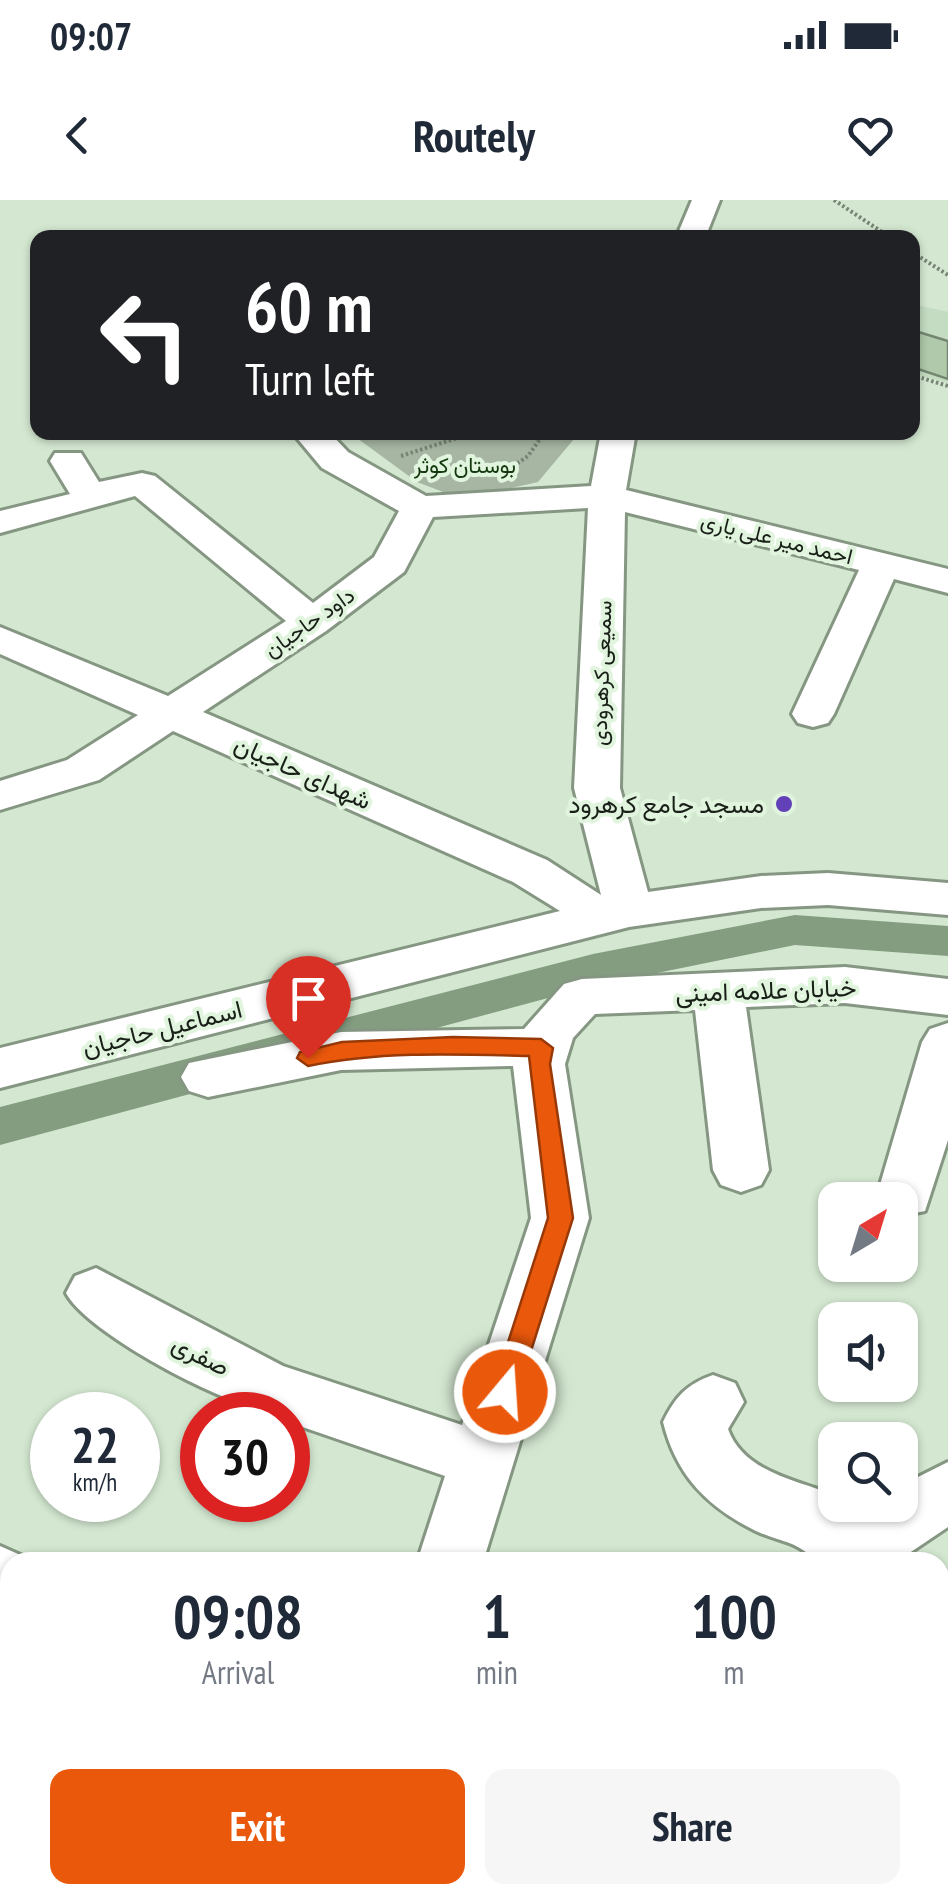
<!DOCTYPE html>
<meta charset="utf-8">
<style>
body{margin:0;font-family:"PT Sans Narrow",Vazirmatn,sans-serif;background:#f6f6f7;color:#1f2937;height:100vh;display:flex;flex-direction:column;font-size:38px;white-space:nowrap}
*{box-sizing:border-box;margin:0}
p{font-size:32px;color:#747a83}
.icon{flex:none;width:55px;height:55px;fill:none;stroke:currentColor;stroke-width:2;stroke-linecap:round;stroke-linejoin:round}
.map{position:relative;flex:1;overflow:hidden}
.panel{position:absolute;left:0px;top:1352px;width:950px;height:352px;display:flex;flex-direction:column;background:#fff;border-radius:30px 30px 0 0;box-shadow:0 2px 8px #0004}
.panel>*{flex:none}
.banner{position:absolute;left:30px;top:30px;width:890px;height:210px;border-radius:20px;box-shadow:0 2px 8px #0004;background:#202124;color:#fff;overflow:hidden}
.needle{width:65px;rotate:38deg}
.buttons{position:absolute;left:818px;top:982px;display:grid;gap:20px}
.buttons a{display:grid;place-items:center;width:100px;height:100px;border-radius:20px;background:#fff;box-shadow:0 2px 8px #0004;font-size:50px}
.speed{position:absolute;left:30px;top:1192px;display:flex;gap:20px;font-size:50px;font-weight:700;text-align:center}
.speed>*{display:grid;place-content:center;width:130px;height:130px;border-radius:50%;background:#fff;box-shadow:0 2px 8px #0004;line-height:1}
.speed small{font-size:25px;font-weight:400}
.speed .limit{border:15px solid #d22;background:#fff;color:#111}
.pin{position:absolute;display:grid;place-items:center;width:85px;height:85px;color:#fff;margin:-102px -42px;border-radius:50% 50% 50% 0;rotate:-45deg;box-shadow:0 0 10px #0007}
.pin .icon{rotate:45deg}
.me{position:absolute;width:110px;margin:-55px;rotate:18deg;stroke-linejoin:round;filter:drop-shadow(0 0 8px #0008)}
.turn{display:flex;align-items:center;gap:35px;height:210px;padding:0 50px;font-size:45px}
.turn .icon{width:130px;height:130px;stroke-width:2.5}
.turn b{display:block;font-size:70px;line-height:85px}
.eta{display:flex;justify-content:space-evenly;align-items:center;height:170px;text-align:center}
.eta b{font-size:60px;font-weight:700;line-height:70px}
.button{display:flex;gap:20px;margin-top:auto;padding:20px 50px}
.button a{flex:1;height:115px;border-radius:20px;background:#ea580c;color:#fff;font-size:40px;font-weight:700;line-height:115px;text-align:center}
.button a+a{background:#f6f6f7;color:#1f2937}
.status{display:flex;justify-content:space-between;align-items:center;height:70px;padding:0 50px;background:#fff;direction:ltr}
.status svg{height:28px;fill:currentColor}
header{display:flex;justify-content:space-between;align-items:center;height:130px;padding:0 50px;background:#fff;font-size:45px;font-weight:700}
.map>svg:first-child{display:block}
.built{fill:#c4dcc1}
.green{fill:#a6b6a3}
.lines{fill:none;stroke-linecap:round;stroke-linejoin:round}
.canal{fill:#849d81;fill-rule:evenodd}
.building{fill:#afc9aa;stroke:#748671;stroke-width:2.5}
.minor-casing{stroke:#859782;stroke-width:6}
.path{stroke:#778475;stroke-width:4;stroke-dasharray:2.5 2.5;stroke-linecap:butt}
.minor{fill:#fff;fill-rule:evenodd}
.route{fill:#ea580c;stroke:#983908;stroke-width:2.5}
.poi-dot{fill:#6240b8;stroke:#e1f5de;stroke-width:4}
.labels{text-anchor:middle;stroke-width:8;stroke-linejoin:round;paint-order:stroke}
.far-park-label{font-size:22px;fill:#13380e;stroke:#e1f5de}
.far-street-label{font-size:22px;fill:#192018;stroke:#e1f5de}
.street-label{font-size:25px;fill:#192018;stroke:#e1f5de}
.poi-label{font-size:25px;fill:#192018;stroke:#e1f5de;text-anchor:end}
</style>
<div class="status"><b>09:07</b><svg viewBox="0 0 49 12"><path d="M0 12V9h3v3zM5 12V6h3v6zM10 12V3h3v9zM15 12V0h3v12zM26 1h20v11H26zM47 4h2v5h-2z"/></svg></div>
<header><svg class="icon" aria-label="back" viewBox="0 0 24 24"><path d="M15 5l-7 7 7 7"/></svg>Routely<svg class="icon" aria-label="heart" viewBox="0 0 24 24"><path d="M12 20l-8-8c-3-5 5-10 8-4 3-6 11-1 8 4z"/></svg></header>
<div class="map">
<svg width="948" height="1704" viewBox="0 0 948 1704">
<rect width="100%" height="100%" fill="#d4e8d1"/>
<polygon class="built" points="912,104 948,112 948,183 913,173"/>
<polygon class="green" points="350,233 579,233 538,282 472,297 451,295 417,282"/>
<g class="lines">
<polygon class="canal" points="795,715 948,726 948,756 795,745 593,786 0,945 0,907 593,754"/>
</g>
<polygon class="building" points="912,130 948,141 948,179 912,167"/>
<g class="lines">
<defs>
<g id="minor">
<polygon points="692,0 720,0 705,38 676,38"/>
<path d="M 292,232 L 329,232 L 348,252 L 426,296 L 591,286 L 601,232 L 636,232 L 626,290 L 948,369 L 948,393 L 894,379 L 834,514 L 828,523 L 813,527 L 798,523 L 792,514 L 859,370 L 625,312 L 620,588 L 648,692 L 761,676 L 828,673 L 948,683 L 948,715 L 828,705 L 761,708 L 629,727 L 0,888 L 0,848 L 560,711 L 513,682 L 173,531 L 99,580 L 0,610 L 0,581 L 67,560 L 138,515 L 0,454 L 0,427 L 168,496 L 286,421 L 135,296 L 0,333 L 0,311 L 70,294 L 50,261 L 55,253 L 81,253 L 99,282 L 142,273 L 155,276 L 313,403 L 374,357 L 399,311 L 322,268 ZM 588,308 L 574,588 L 601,695 L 547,660 L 203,512 L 326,431 L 404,372 L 433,317 Z"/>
<path d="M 845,767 L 948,779 L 948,815 L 845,803 L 746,807 L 769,970 L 761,985 L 741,992 L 721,985 L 713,970 L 695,810 L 595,814 L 573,838 L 565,864 L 589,1018 L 483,1362 L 417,1362 L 445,1276 L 288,1222 L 288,1215 C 240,1215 88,1135 66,1093 L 75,1076 L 96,1068 L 283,1166 L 462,1225 L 531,1018 L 513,866 L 341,870 L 208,897 L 189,891 L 181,877 L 189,863 L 341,832 L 524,829 L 564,784 L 582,779 Z"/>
<polygon points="948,823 948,940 925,1011 900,1016 900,1000 879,1000 877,995 922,842 930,829"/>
<path d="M 713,1175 L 735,1183 L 744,1202 L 728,1229 C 743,1272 798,1281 835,1295 L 835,1305 L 850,1305 L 858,1313 L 871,1305 L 900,1305 L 900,1286 L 948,1262 L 948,1327 L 896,1362 L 817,1362 C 796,1340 782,1343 756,1331 C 707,1307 676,1275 663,1222 C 675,1197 687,1184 713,1175 Z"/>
<polygon points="0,1346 36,1362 10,1362 10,1413 0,1410"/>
<polygon points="940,1451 948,1455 948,1533 940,1530"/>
<polygon points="10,1631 10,1695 37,1695 31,1704 0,1704 0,1635"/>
<polygon points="387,1695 463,1695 465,1704 389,1704"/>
</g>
</defs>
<use href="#minor" class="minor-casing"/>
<g class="path">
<polyline points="834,0 891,38"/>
<polyline points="912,52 948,75"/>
<polyline points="912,175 948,186"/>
<polyline points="401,256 476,232"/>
<polyline points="509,269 528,256 545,232"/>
</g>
<use href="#minor" class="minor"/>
</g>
<path class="route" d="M 453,837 L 541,839 L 553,848 L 550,864 L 573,1018 L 518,1192 L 515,1200 L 495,1200 L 492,1192 L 548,1018 L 529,856 C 455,854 380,851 308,866 L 297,858 L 300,852 L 342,842 Z"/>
<circle class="poi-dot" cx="784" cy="604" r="10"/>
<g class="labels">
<g class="far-park-label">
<text x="465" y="273">بوستان کوثر</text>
</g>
<g class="far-street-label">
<text transform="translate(777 338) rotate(14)" y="8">احمد میر علی یاری</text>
<text transform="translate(309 422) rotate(-35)" y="8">داود حاجیان</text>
<text transform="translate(601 473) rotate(-88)" y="8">سمیعی کرهرودی</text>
</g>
<g class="street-label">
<text transform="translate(303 572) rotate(24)" y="9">شهدای حاجیان</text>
<text transform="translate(766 790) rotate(-2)" y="9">خیابان علامه امینی</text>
<text transform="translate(162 828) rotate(-14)" y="9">اسماعیل حاجیان</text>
<text transform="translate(201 1155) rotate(27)" y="9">صفری</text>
</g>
<g class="poi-label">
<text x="764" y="613">مسجد جامع کرهرود</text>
</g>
</g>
</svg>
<div class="buttons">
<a><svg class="needle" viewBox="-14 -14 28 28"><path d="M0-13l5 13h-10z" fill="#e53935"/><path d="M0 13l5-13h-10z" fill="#747a83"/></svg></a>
<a><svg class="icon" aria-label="sound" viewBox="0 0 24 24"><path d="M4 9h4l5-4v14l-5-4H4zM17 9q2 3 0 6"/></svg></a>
<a><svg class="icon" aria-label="search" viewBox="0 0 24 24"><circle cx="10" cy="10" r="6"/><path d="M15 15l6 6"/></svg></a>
</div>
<div class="speed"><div>22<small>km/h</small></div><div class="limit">30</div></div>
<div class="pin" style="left:308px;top:858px;background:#d93025"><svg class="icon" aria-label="arrive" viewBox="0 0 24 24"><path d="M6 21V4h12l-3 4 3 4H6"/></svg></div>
<svg class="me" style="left:505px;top:1192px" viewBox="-20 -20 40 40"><circle r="17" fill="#ea580c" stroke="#fff" stroke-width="3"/><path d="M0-11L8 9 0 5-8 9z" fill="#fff"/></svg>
<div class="banner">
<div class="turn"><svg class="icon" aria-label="left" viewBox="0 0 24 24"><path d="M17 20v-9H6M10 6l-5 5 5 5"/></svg><div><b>60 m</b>Turn left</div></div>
</div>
<section class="panel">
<div class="eta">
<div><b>09:08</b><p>Arrival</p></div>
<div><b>1</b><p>min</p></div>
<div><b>100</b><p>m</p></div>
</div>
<div class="button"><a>Exit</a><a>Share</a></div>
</section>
</div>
